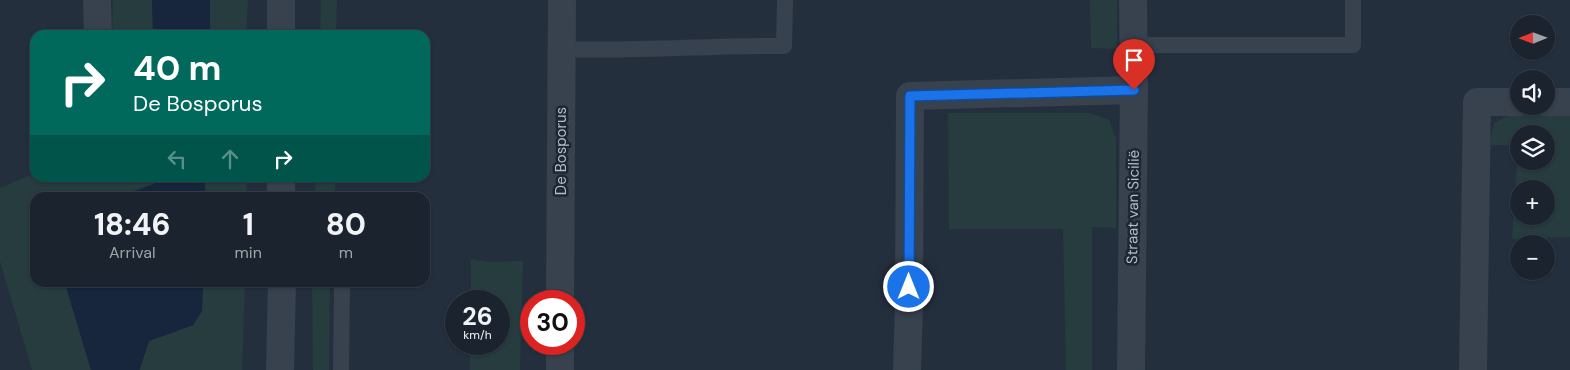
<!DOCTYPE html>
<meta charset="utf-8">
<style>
body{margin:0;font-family:"DM Sans",sans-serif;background:#282f3a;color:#f1f3f6;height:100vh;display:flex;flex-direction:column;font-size:19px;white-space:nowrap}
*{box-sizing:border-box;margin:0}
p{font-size:16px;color:#a0a4aa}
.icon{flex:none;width:28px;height:28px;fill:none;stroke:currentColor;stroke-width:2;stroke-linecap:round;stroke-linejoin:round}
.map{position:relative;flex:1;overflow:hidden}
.sheet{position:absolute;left:30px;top:192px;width:400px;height:95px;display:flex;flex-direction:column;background:#1b232e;border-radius:15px;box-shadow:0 1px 4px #0004,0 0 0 1px #39404a}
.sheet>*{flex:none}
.hud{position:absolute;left:30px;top:30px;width:400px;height:152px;border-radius:15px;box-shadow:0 1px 4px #0004,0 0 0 1px #39404a;background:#00695c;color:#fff;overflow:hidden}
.needle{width:32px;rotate:269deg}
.tools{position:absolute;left:1510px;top:15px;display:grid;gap:10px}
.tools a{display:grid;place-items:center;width:45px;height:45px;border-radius:50%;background:#1b232e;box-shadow:0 1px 4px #0004,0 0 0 1px #39404a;font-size:25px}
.speed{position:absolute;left:445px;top:290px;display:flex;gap:10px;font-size:25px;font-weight:700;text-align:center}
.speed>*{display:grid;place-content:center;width:65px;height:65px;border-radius:50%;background:#1b232e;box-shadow:0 1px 4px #0004,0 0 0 1px #39404a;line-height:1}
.speed small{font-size:12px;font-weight:400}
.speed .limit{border:8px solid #d22;background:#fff;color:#111}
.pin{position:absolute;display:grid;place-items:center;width:42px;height:42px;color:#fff;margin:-51px -21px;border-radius:50% 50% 50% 0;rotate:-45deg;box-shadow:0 0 5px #0007}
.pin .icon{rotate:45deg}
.me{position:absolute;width:55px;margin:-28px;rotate:0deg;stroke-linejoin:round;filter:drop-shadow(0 0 4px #0008)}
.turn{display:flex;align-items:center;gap:18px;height:105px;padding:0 20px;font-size:22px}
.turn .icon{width:65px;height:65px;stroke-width:2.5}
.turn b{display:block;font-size:35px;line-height:42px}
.lanes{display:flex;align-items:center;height:48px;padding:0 20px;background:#0003;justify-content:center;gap:25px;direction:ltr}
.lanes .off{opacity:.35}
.eta{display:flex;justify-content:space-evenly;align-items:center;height:85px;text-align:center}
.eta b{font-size:30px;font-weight:800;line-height:35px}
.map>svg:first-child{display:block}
.green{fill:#263c3f;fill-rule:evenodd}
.water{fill:#17263c}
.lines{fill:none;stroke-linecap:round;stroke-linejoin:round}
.service{stroke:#38414e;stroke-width:16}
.minor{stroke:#38414e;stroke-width:28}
.route-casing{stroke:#114b97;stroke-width:12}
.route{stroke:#1a73e8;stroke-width:9}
.labels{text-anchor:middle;stroke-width:5;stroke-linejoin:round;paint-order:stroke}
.street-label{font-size:15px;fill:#b4bcc9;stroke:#1d2633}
</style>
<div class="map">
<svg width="1570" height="370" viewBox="0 0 1570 370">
<rect width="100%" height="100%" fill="#242f3e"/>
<g class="green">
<polygon points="113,0 152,0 153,35 112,35"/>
<polygon points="210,0 248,0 246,35 210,35"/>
<polygon points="321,0 337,0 336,35 320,35"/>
<polygon points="1090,0 1117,0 1117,49 1091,48"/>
<polygon points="948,113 1090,113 1109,120 1116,138 1116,228 1092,227 1092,370 1066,370 1063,229 949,229"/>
<path d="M 1511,114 L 1570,114 L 1570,237 L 1512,239 L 1518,145 L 1489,145 L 1494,123 ZM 1519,134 L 1546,134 L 1546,161 L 1519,161 ZM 1519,189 L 1546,189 L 1546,216 L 1519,216 Z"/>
<polygon points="35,173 35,178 154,178 154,184 117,197 35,198 35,282 65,283 91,370 32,370 0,261 0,188"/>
<polygon points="205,178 246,178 247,197 205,197"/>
<polygon points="316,178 335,178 335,197 315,197"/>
<polygon points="471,259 488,262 523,261 520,370 470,370 470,344 499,344 499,301 471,301"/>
<polygon points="203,283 245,283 242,370 140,370 140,368 149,341 193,325 202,310"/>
<polygon points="312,283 330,283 329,370 313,370"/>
</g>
<g class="water">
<polygon points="152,0 210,0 210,35 153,35"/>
<polygon points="154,178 205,178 205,197 117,197 154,184"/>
<polygon points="65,283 203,283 202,311 193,325 149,341 140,368 140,370 91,370"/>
</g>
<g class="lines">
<g class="service">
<polyline points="1134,45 1353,45 1353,0"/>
<path d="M 561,49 C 636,52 710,45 784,46 L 785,0"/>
<polyline points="341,370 342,282"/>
</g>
<g class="minor">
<polyline points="97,0 98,35"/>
<polyline points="281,0 281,35"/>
<polyline points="1546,102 1570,102"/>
<polyline points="281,178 281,198"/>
<polyline points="560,301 562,0"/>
<polyline points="280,370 282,282"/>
<polyline points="560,370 560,344"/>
<polyline points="907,370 909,306 910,96 1134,90"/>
<polyline points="1131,370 1134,90 1133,0"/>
<polyline points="1473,370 1477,102 1519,102"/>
</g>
</g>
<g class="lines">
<defs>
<polyline id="route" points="909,287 910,96 1134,90"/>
</defs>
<use href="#route" class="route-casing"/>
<use href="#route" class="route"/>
</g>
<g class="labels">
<g class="street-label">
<text transform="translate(561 151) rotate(-90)" y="5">De Bosporus</text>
<text transform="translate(1133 207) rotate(-89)" y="5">Straat van Sicilië</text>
</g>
</g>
</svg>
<div class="tools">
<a><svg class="needle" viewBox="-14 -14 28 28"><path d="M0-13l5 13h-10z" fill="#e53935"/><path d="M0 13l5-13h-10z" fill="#a0a4aa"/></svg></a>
<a><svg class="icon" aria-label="sound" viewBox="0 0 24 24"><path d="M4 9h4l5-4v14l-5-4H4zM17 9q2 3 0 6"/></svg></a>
<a><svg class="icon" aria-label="layers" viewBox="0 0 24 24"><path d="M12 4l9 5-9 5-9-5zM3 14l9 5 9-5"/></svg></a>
<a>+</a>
<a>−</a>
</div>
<div class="speed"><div>26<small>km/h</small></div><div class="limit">30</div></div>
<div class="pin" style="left:1134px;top:90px;background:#d93025"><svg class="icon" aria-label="arrive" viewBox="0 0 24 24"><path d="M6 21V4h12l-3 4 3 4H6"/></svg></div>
<svg class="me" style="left:909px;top:287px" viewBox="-20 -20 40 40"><circle r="17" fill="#1a73e8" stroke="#fff" stroke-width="3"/><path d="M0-11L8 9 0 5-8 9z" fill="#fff"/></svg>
<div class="hud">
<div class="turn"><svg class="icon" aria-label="right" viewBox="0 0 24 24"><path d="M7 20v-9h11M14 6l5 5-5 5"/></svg><div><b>40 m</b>De Bosporus</div></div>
<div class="lanes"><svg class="icon off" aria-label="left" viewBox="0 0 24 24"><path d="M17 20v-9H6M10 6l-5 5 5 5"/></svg><svg class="icon off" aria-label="ahead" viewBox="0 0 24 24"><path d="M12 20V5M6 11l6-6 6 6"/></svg><svg class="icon" aria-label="right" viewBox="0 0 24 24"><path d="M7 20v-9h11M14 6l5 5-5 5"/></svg></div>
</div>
<section class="sheet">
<div class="eta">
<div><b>18:46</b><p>Arrival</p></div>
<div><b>1</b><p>min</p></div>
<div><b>80</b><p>m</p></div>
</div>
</section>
</div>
